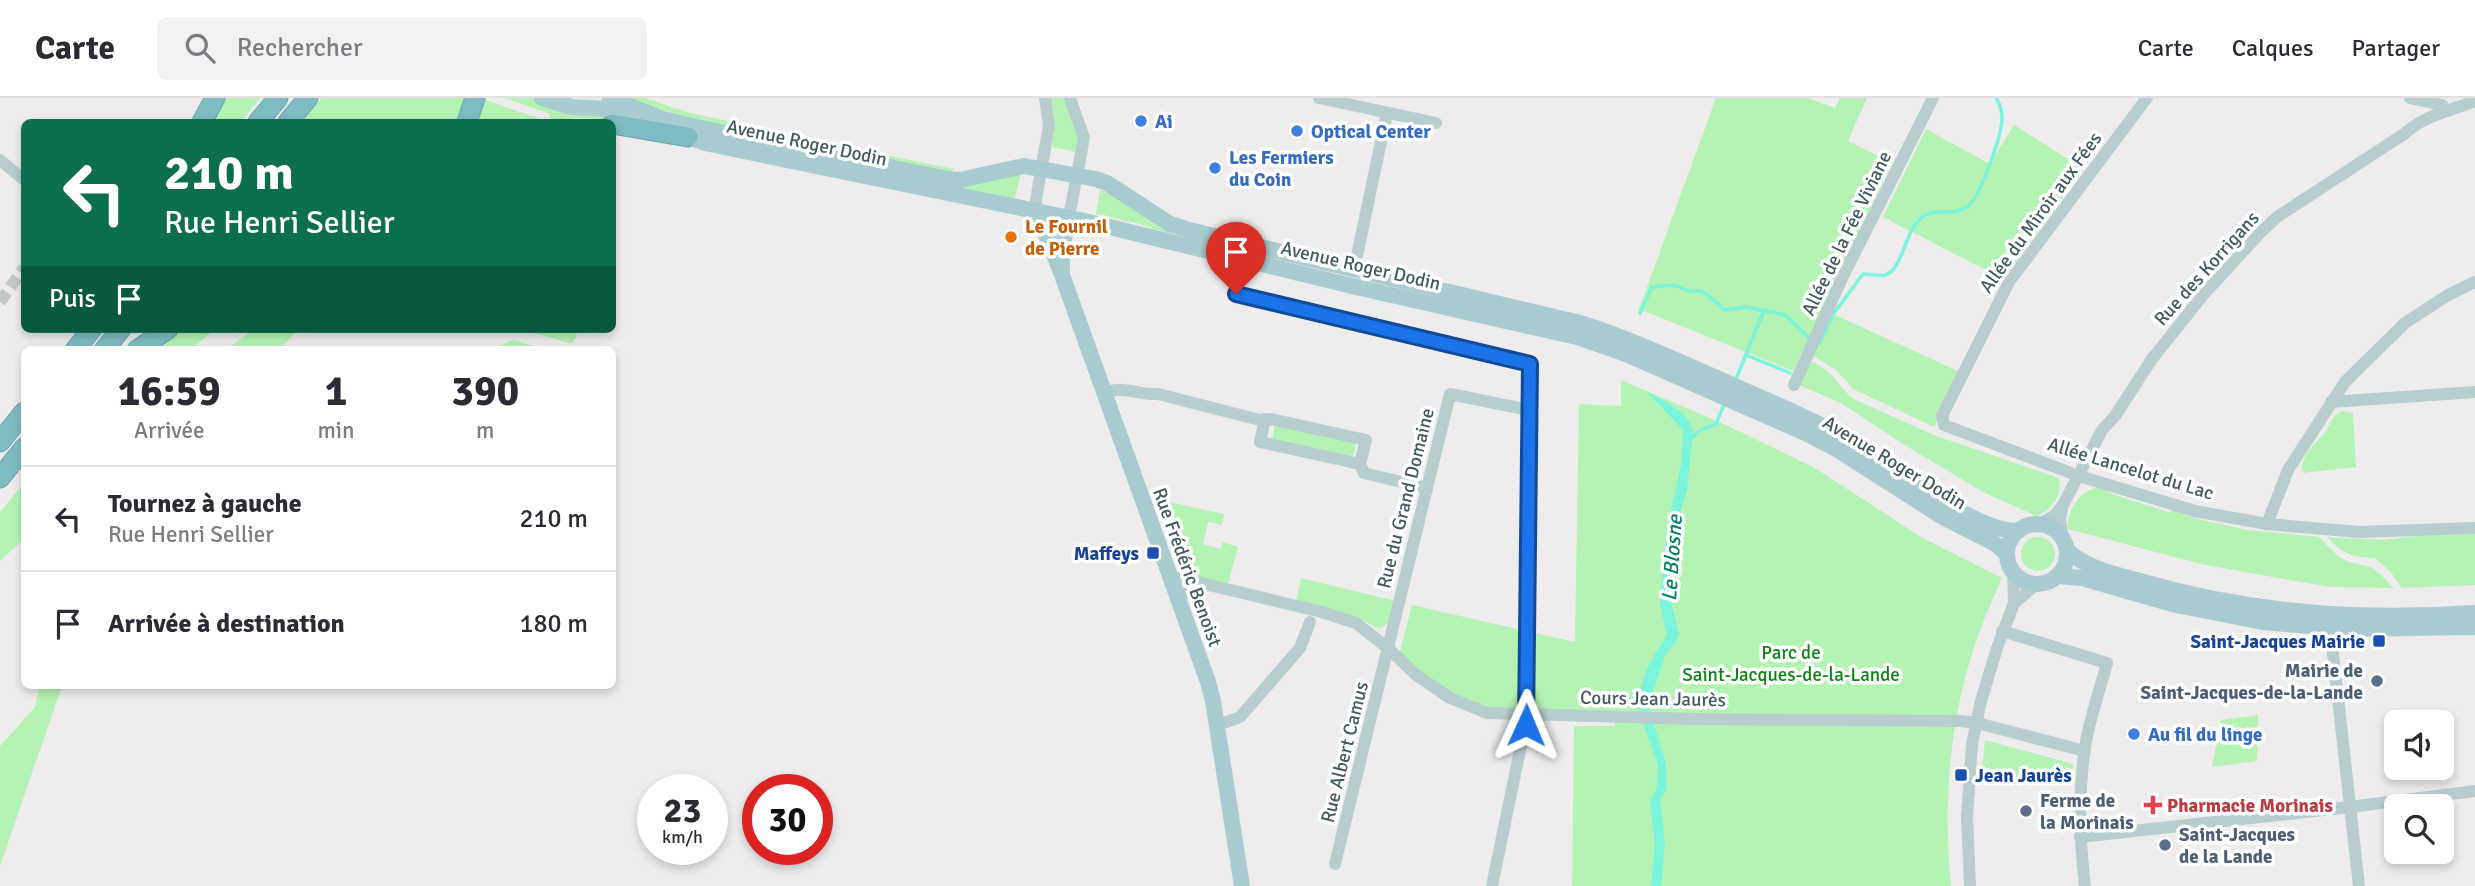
<!DOCTYPE html>
<html lang="fr">
<meta charset="utf-8">
<style>
body{margin:0;font-family:Signika,sans-serif;background:#f2f2f3;color:#2b2b33;height:100vh;display:flex;flex-direction:column;font-size:26px;white-space:nowrap}
*{box-sizing:border-box;margin:0}
p{font-size:23px;color:#7c7c81}
.icon{flex:none;width:38px;height:38px;fill:none;stroke:currentColor;stroke-width:2;stroke-linecap:round;stroke-linejoin:round}
.map{position:relative;flex:1;overflow:hidden}
.side{position:absolute;left:21px;top:248px;width:595px;height:343px;display:flex;flex-direction:column;background:#fff;border-radius:10px;box-shadow:0 4px 10px #0003}
.side>*{flex:none}
.banner{position:absolute;left:21px;top:21px;width:595px;height:214px;border-radius:10px;box-shadow:0 4px 10px #0003;background:#0b6e4f;color:#fff;overflow:hidden}
.buttons{position:absolute;left:2384px;top:612px;display:grid;gap:14px}
.buttons a{display:grid;place-items:center;width:70px;height:70px;border-radius:10px;background:#fff;box-shadow:0 4px 10px #0003;font-size:35px}
.speed{position:absolute;left:637px;top:676px;display:flex;gap:14px;font-size:35px;font-weight:700;text-align:center}
.speed>*{display:grid;place-content:center;width:91px;height:91px;border-radius:50%;background:#fff;box-shadow:0 4px 10px #0003;line-height:1}
.speed small{font-size:18px;font-weight:400}
.speed .limit{border:10px solid #d22;background:#fff;color:#111}
.pin{position:absolute;display:grid;place-items:center;width:60px;height:60px;color:#fff;margin:-72px -30px;border-radius:50% 50% 50% 0;rotate:-45deg;box-shadow:0 0 7px #0007}
.pin .icon{rotate:45deg}
.me{position:absolute;width:77px;margin:-38px;rotate:1deg;stroke-linejoin:round;filter:drop-shadow(0 0 5px #0008)}
.turn{display:flex;align-items:center;gap:24px;height:147px;padding:0 28px;font-size:32px}
.turn .icon{width:91px;height:91px;stroke-width:2.5}
.turn b{display:block;font-size:49px;line-height:60px}
.then{display:flex;align-items:center;height:66px;padding:0 28px;background:#0003;gap:14px;font-size:26px}
.eta{display:flex;justify-content:space-evenly;align-items:center;height:119px;text-align:center}
.eta b{font-size:42px;font-weight:700;line-height:49px}
ul{padding:0;list-style:none}
li{display:flex;align-items:center;gap:21px;height:105px;padding:0 28px;border-top:2px solid #e1e1e2}
li div{flex:1}
li b{display:block;font-size:26px}
li em{font-style:normal}
header{display:flex;align-items:center;gap:42px;box-sizing:border-box;height:98px;padding:0 35px;background:#fff;border-bottom:2px solid #e1e1e2}
header strong{font-size:33px}
nav{display:flex;gap:38px;margin-inline-start:auto;font-size:24px}
.search{width:490px;height:63px;background:#f2f2f3;display:flex;align-items:center;gap:18px;box-sizing:border-box;padding:0 24px;border-radius:10px;color:#7c7c81;font-size:26px}
.map>svg:first-child{display:block}
.green{fill:#b5f3b4}
.water{fill:#7cf5dd}
.lines{fill:none;stroke-linecap:round;stroke-linejoin:round}
.stream{stroke:#7cf5dd;stroke-width:3.5}
.minor-tunnel{stroke:#c4c8c9;stroke-width:12;stroke-dasharray:12 6;stroke-linecap:butt}
.highway-casing{stroke:#69a6ad;stroke-width:21}
.minor{stroke:#b8cdce;stroke-width:12}
.major{stroke:#a8cccf;stroke-width:16}
.highway{stroke:#7ebbc2;stroke-width:19}
.route-casing{stroke:#114b97;stroke-width:18}
.route{stroke:#1a73e8;stroke-width:12}
.shop-dot{fill:#3f7fe0;stroke:#fff;stroke-width:2.5}
.food-dot{fill:#e8710a;stroke:#fff;stroke-width:2.5}
.transit-dot{fill:#1a4fb4;stroke:#fff;stroke-width:2.5}
.service-dot{fill:#5c6f8a;stroke:#fff;stroke-width:2.5}
.health-dot{fill:#e0444e;stroke:#fff;stroke-width:2.5}
.labels{text-anchor:middle;stroke-width:7;stroke-linejoin:round;paint-order:stroke}
.shop-label{font-size:19px;font-weight:bold;fill:#366cbe;stroke:#fff;text-anchor:start}
.street-label{font-size:19px;fill:#435a5c;stroke:#fff}
.food-label{font-size:19px;font-weight:bold;fill:#c56008;stroke:#fff;text-anchor:start}
.transit-label{font-size:19px;font-weight:bold;fill:#164399;stroke:#fff;text-anchor:end}
.park-label{font-size:19px;fill:#0c8417;stroke:#fff}
.service-label{font-size:19px;font-weight:bold;fill:#4e5e75;stroke:#fff;text-anchor:start}
.health-label{font-size:19px;font-weight:bold;fill:#be3a42;stroke:#fff;text-anchor:start}
.water-label{font-size:21px;font-style:italic;fill:#058168;stroke:#fff}
</style>
<header>
<strong>Carte</strong>
<div class="search"><svg class="icon" aria-label="search" viewBox="0 0 24 24"><circle cx="10" cy="10" r="6"/><path d="M15 15l6 6"/></svg>Rechercher</div>
<nav><a>Carte</a><a>Calques</a><a>Partager</a></nav>
</header>
<div class="map">
<svg width="2475" height="788" viewBox="0 0 2475 788">
<rect width="100%" height="100%" fill="#efeced"/>
<g class="green">
<polygon points="221,0 260,0 241,24 206,24"/>
<polygon points="321,0 466,0 459,24 302,24"/>
<polygon points="504,0 533,0 567,12 608,15 615,22 576,20 553,24 548,15"/>
<polygon points="626,0 645,0 690,15 742,26 742,34 684,19"/>
<polygon points="1051,0 1065,0 1079,40 1076,54 1052,49 1055,24"/>
<polygon points="1716,0 1808,0 1835,10 1840,0 1867,0 1848,43 1892,65 1793,273 1639,211"/>
<polygon points="486,2 542,22 543,24 476,24 482,6"/>
<polygon points="2014,27 2084,71 2003,181 1883,119 1926,31 1990,66"/>
<polygon points="768,33 954,71 949,76 767,39"/>
<polygon points="1021,75 1014,103 946,87"/>
<polygon points="1100,92 1109,95 1175,138 1140,126 1096,116"/>
<polygon points="1831,215 1960,274 1934,329 1853,291 1836,272 1812,257"/>
<polygon points="181,231 216,231 189,252 150,252"/>
<polygon points="254,231 299,231 279,252 226,252"/>
<polygon points="522,231 568,231 575,233 577,238 573,245 568,245"/>
<polygon points="513,242 518,243 546,252 489,252"/>
<path d="M 1809,262 C 1835,273 1835,286 1854,301 L 1934,337 L 2056,379 L 2059,381 C 2063,397 2051,413 2036,418 L 1983,394 L 1900,344 L 1841,305 L 1799,287 Z"/>
<path d="M 1621,282 L 1724,326 L 1815,370 L 1921,439 L 2002,480 C 1993,501 1983,522 1976,544 C 1949,621 1943,708 1951,788 L 1572,788 L 1574,628 L 1615,628 L 1615,619 L 1487,615 L 1416,577 L 1400,553 L 1412,507 L 1575,544 L 1579,306 L 1621,308 Z"/>
<path d="M 2343,313 L 2353,315 L 2356,369 L 2303,375 C 2299,360 2313,347 2322,338 C 2332,328 2329,318 2343,313 Z"/>
<polygon points="1275,327 1356,346 1353,359 1272,341"/>
<polygon points="24,385 24,441 0,463 0,414"/>
<path d="M 2096,390 L 2106,390 L 2109,395 L 2168,414 L 2174,412 L 2197,421 L 2248,432 L 2319,439 L 2338,458 L 2349,464 L 2371,469 L 2379,475 L 2394,490 L 2330,489 L 2284,481 L 2201,466 L 2068,431 C 2065,415 2081,392 2096,390 Z"/>
<polygon points="1160,402 1224,416 1222,427 1208,424 1203,446 1221,451 1223,444 1238,449 1228,486 1184,475"/>
<path d="M 2475,436 L 2475,487 L 2402,490 L 2390,473 L 2375,460 C 2354,460 2341,455 2327,439 L 2383,442 L 2417,438 Z"/>
<circle cx="2038" cy="456" r="17"/>
<polygon points="1301,480 1396,503 1390,524 1380,531 1354,518 1296,504"/>
<polygon points="40,588 62,588 0,768 0,648 35,609"/>
<polygon points="2258,617 2257,663 2212,669 2221,622"/>
<polygon points="1985,642 2073,666 2072,682 1981,680"/>
</g>
<path class="water" d="M 1646,293 C 1663,303 1688,312 1693,333 L 1687,392 L 1675,432 L 1671,504 L 1679,536 L 1675,545 L 1666,555 L 1651,600 L 1647,603 L 1666,666 L 1667,691 L 1660,702 L 1665,744 L 1661,788 L 1651,788 L 1655,747 L 1650,703 L 1657,690 L 1658,667 L 1639,613 C 1637,586 1651,560 1667,538 L 1660,506 L 1667,429 L 1681,368 L 1683,332 Z"/>
<g class="lines">
<g class="stream">
<polyline points="1640,215 1652,189 1674,187 1689,193 1700,193 1708,197 1725,212 1746,209 1781,216 1787,218 1809,240"/>
<path d="M 1820,245 L 1834,215 L 1863,176 C 1870,176 1878,178 1885,177 C 1902,173 1905,133 1921,120 C 1934,108 1953,119 1967,109 C 1980,100 2002,37 2002,20 C 2002,13 2000,6 1996,0"/>
<polyline points="1746,257 1790,275"/>
<polyline points="1736,281 1764,212"/>
<polyline points="1692,340 1699,333 1716,326 1725,304"/>
</g>
<polyline class="minor-tunnel" points="0,204 24,170"/>
<defs>
<g id="highway">
<polyline points="202,24 215,0"/>
<polyline points="258,24 278,0"/>
<polyline points="288,24 308,0"/>
<polyline points="467,24 475,0"/>
<polyline points="612,26 688,39"/>
<polyline points="75,252 92,231"/>
<polyline points="104,252 121,231"/>
<polyline points="137,252 168,231"/>
<polyline points="0,344 24,314"/>
<polyline points="0,380 24,350"/>
</g>
</defs>
<use href="#highway" class="highway-casing"/>
<g class="minor">
<polyline points="1319,0 1436,25"/>
<polyline points="2147,0 2009,184 1942,318 1944,327 2079,378 2195,413 2267,426 2359,434 2475,430"/>
<polyline points="2410,0 2442,7 2446,13"/>
<polyline points="0,62 24,82"/>
<polyline points="1037,114 1036,102 1049,27 1045,0"/>
<polyline points="1069,119 1084,40 1070,0"/>
<polyline points="1354,172 1387,15"/>
<polyline points="1236,196 1529,266 1526,623 1492,788"/>
<polyline points="1794,287 1843,178 1933,0"/>
<path d="M 1104,295 C 1126,287 1136,297 1158,296 L 1260,322 L 1271,321 L 1366,342 L 1360,366 L 1364,375 L 1427,390"/>
<polyline points="2331,304 2475,294"/>
<polyline points="1265,321 1260,344 1360,366"/>
<path d="M 2041,426 L 2055,417 L 2063,407 L 2102,332 L 2115,318 L 2152,261 L 2204,196 L 2260,135 L 2277,119 L 2404,36 C 2425,17 2449,13 2475,3"/>
<polyline points="2267,426 2288,372 2345,284 2405,225 2448,197 2475,184"/>
<polyline points="2062,438 2060,420 2062,411"/>
<polyline points="1170,481 1183,479 1209,487 1177,499"/>
<polyline points="1209,487 1318,513 1356,525 1389,551 1416,577 1450,600 1487,615 1694,621 1960,623 1977,625 2085,653"/>
<polyline points="2014,505 2037,486"/>
<polyline points="2316,529 2326,537 2332,547 2359,788"/>
<path d="M 2002,533 L 2107,565 C 2100,591 2091,617 2086,643 C 2078,691 2079,739 2085,788"/>
<polyline points="1216,628 1240,619 1300,550 1310,524"/>
<polyline points="2080,739 2350,709 2475,693"/>
<polyline points="1335,766 1450,296 1529,312"/>
<polyline points="1970,788 1967,718 1972,646 1981,603 1997,550 2014,505 2013,473"/>
</g>
<g class="major">
<polyline points="542,0 572,9 610,11 655,27"/>
<path d="M 610,0 L 663,21 L 696,29 L 947,81 L 960,82 L 1024,68 L 1096,81 L 1107,85 L 1170,126 L 1189,132 L 1580,225 C 1628,240 1673,261 1719,281 C 1755,297 1791,312 1826,330 C 1871,353 1973,435 2018,433"/>
<polyline points="676,35 705,45 763,57 1089,124 1352,188 1577,239 1626,256 1805,335 1838,352 1941,418 1994,445 2007,456"/>
<polyline points="1037,114 1061,174 1208,584 1213,603 1242,788"/>
<polyline points="1062,171 1062,151 1069,119"/>
<circle cx="2037" cy="456" r="30"/>
<path d="M 2067,452 C 2087,471 2115,476 2140,483 C 2249,515 2362,523 2475,515"/>
<polyline points="2057,478 2082,480 2176,507 2263,524 2346,531 2475,529"/>
</g>
<use href="#highway" class="highway"/>
</g>
<g class="lines">
<defs>
<polyline id="route" points="1236,196 1530,266 1526,627"/>
</defs>
<use href="#route" class="route-casing"/>
<use href="#route" class="route"/>
</g>
<g class="shop-dot">
<circle cx="1141" cy="23" r="7"/>
<circle cx="1297" cy="33" r="7"/>
<circle cx="1215" cy="70" r="7"/>
<circle cx="2134" cy="636" r="7"/>
</g>
<circle class="food-dot" cx="1011" cy="139" r="7"/>
<g class="transit-dot">
<rect x="1146" y="448" width="14" height="14" rx="3.5"/>
<rect x="2372" y="536" width="14" height="14" rx="3.5"/>
<rect x="1954" y="670" width="14" height="14" rx="3.5"/>
</g>
<g class="service-dot">
<circle cx="2377" cy="583" r="7"/>
<circle cx="2026" cy="713" r="7"/>
<circle cx="2165" cy="747" r="7"/>
</g>
<path class="health-dot" d="M2149.5 696.5h7v7h7v7h-7v7h-7v-7h-7v-7h7z"/>
<g class="labels">
<g class="shop-label">
<text x="1155" y="30">Ai</text>
<text x="1311" y="40">Optical Center</text>
<text x="1229" y="66">Les Fermiers<tspan x="1229" dy="22">du Coin</tspan></text>
<text x="2148" y="643">Au fil du linge</text>
</g>
<g class="street-label">
<text transform="translate(807 44) rotate(12)" y="7">Avenue Roger Dodin</text>
<text transform="translate(2040 114) rotate(-54)" y="7">Allée du Miroir aux Fées</text>
<text transform="translate(1846 135) rotate(-64)" y="7">Allée de la Fée Viviane</text>
<text transform="translate(1361 167) rotate(13)" y="7">Avenue Roger Dodin</text>
<text transform="translate(2206 170) rotate(-48)" y="7">Rue des Korrigans</text>
<text transform="translate(1895 364) rotate(31)" y="7">Avenue Roger Dodin</text>
<text transform="translate(2131 370) rotate(17)" y="7">Allée Lancelot du Lac</text>
<text transform="translate(1405 400) rotate(-76)" y="7">Rue du Grand Domaine</text>
<text transform="translate(1188 469) rotate(70)" y="7">Rue Frédéric Benoist</text>
<text transform="translate(1653 600) rotate(1)" y="7">Cours Jean Jaurès</text>
<text transform="translate(1344 654) rotate(-76)" y="7">Rue Albert Camus</text>
</g>
<g class="food-label">
<text x="1025" y="135">Le Fournil<tspan x="1025" dy="22">de Pierre</tspan></text>
</g>
<g class="transit-label">
<text x="1139" y="462">Maffeys</text>
<text x="2365" y="550">Saint-Jacques Mairie</text>
<text x="1975" y="684" text-anchor="start">Jean Jaurès</text>
</g>
<g class="park-label">
<text x="1791" y="561">Parc de<tspan x="1791" dy="22">Saint-Jacques-de-la-Lande</tspan></text>
</g>
<g class="service-label">
<text x="2363" y="579" text-anchor="end">Mairie de<tspan x="2363" dy="22">Saint-Jacques-de-la-Lande</tspan></text>
<text x="2040" y="709">Ferme de<tspan x="2040" dy="22">la Morinais</tspan></text>
<text x="2179" y="743">Saint-Jacques<tspan x="2179" dy="22">de la Lande</tspan></text>
</g>
<g class="health-label">
<text x="2167" y="714">Pharmacie Morinais</text>
</g>
<g class="water-label">
<text transform="translate(1672 460) rotate(-86)" y="7">Le Blosne</text>
</g>
</g>
</svg>
<div class="buttons">
<a><svg class="icon" aria-label="sound" viewBox="0 0 24 24"><path d="M4 9h4l5-4v14l-5-4H4zM17 9q2 3 0 6"/></svg></a>
<a><svg class="icon" aria-label="search" viewBox="0 0 24 24"><circle cx="10" cy="10" r="6"/><path d="M15 15l6 6"/></svg></a>
</div>
<div class="speed"><div>23<small>km/h</small></div><div class="limit">30</div></div>
<div class="pin" style="left:1236px;top:196px;background:#d93025"><svg class="icon" aria-label="arrive" viewBox="0 0 24 24"><path d="M6 21V4h12l-3 4 3 4H6"/></svg></div>
<svg class="me" style="left:1526px;top:627px" viewBox="-20 -20 40 40"><path d="M0-17L14 15 0 8-14 15z" fill="#1a73e8" stroke="#fff" stroke-width="4"/></svg>
<div class="banner">
<div class="turn"><svg class="icon" aria-label="left" viewBox="0 0 24 24"><path d="M17 20v-9H6M10 6l-5 5 5 5"/></svg><div><b>210 m</b>Rue Henri Sellier</div></div>
<div class="then">Puis<svg class="icon" aria-label="arrive" viewBox="0 0 24 24"><path d="M6 21V4h12l-3 4 3 4H6"/></svg></div>
</div>
<section class="side">
<div class="eta">
<div><b>16:59</b><p>Arrivée</p></div>
<div><b>1</b><p>min</p></div>
<div><b>390</b><p>m</p></div>
</div>
<ul>
<li><svg class="icon" aria-label="left" viewBox="0 0 24 24"><path d="M17 20v-9H6M10 6l-5 5 5 5"/></svg><div><b>Tournez à gauche</b><p>Rue Henri Sellier</p></div><em>210 m</em></li>
<li><svg class="icon" aria-label="arrive" viewBox="0 0 24 24"><path d="M6 21V4h12l-3 4 3 4H6"/></svg><div><b>Arrivée à destination</b></div><em>180 m</em></li>
</ul>
</section>
</div>
